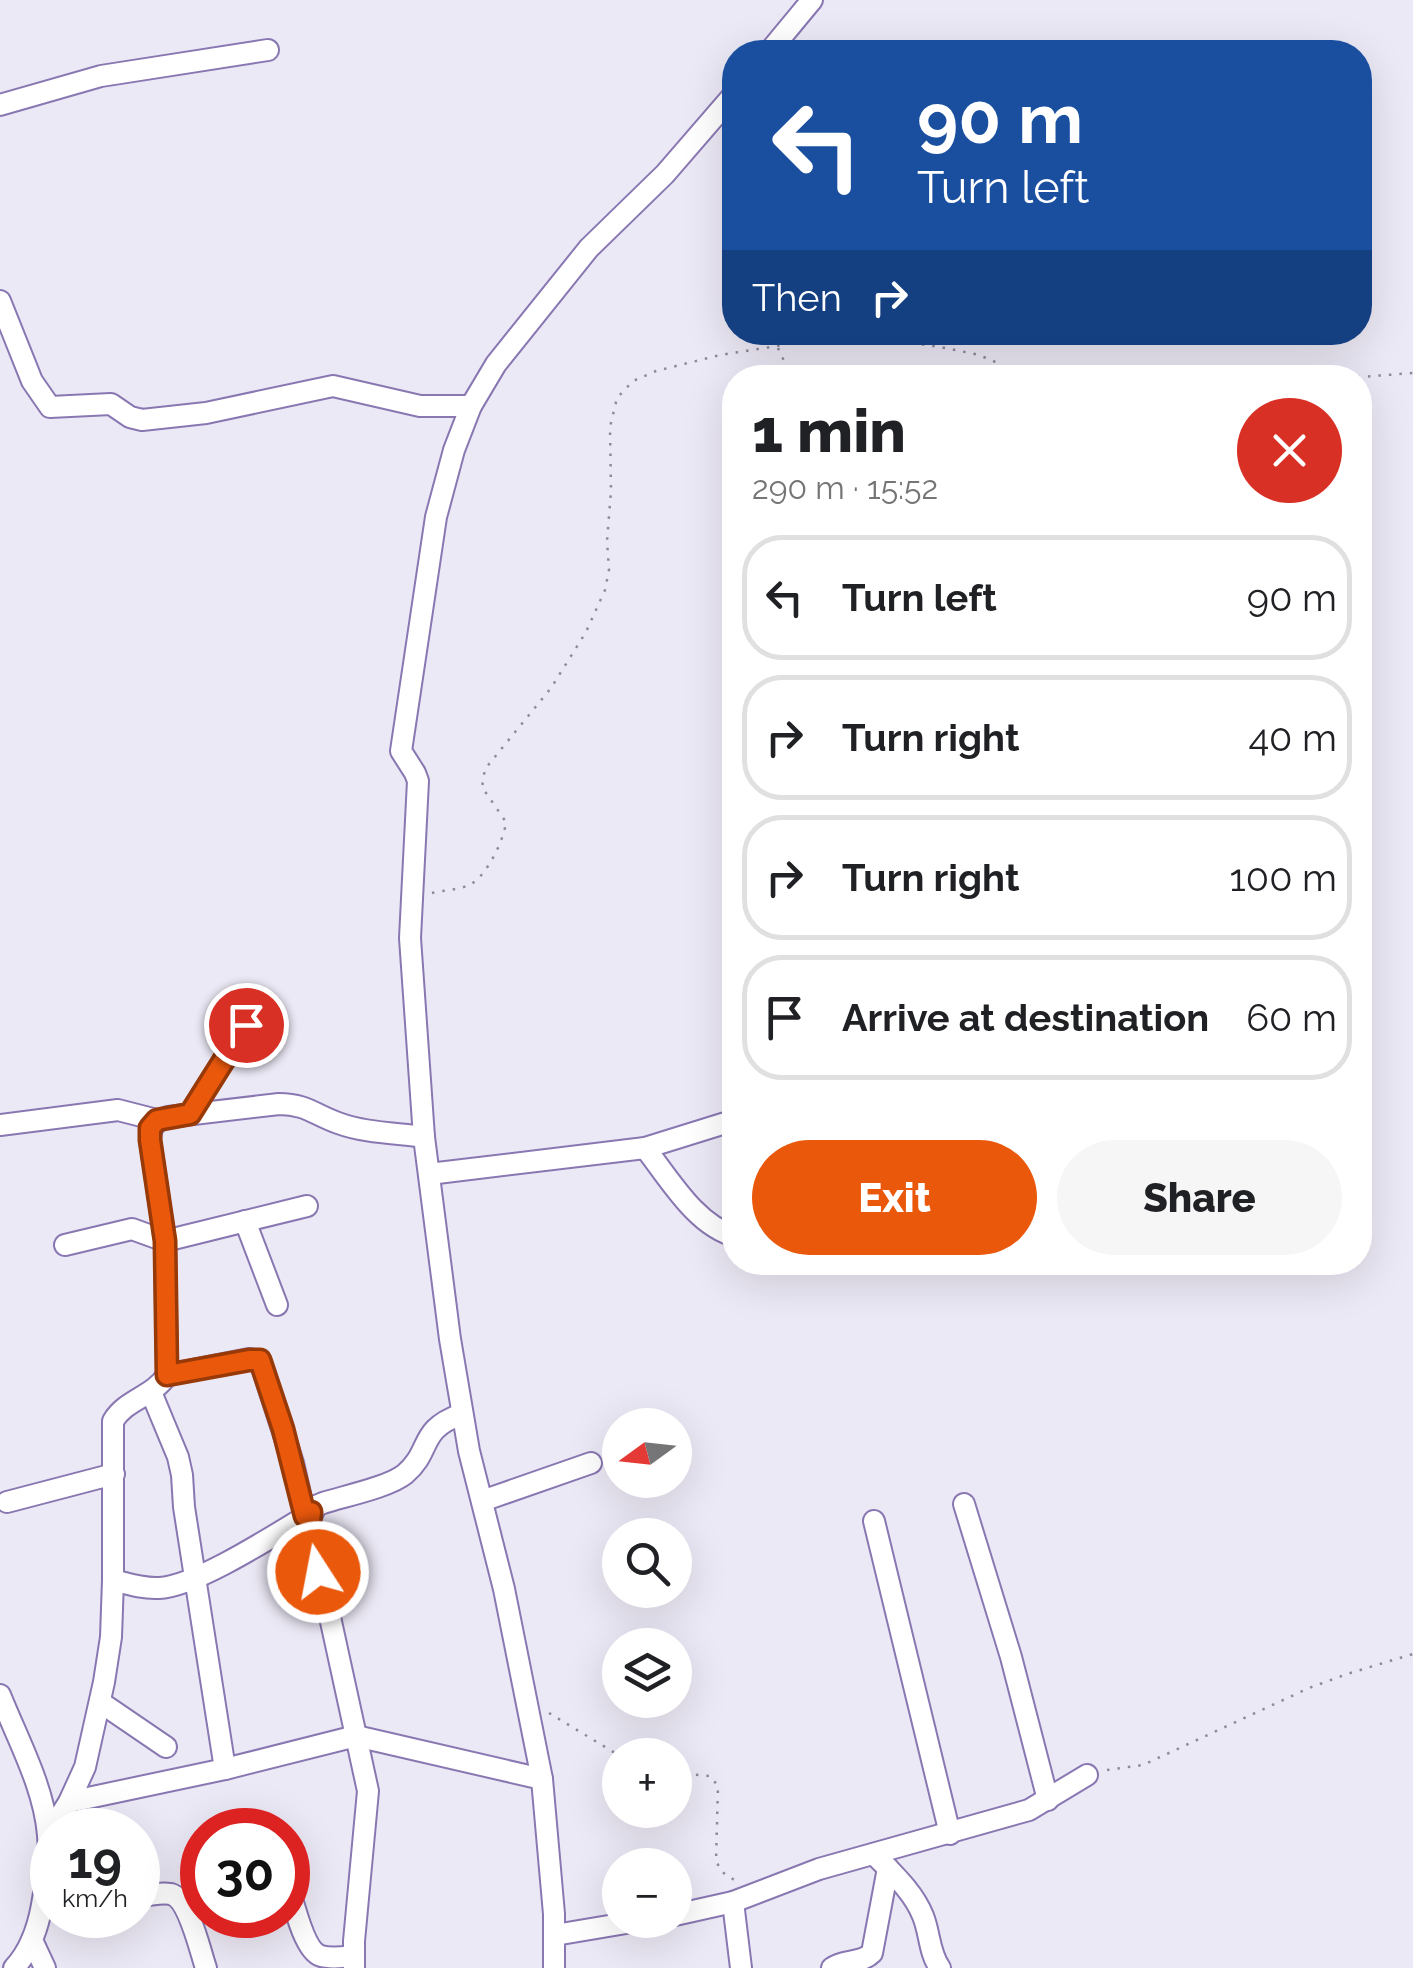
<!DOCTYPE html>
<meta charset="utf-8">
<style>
body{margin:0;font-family:Raleway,sans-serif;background:#f6f6f6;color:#202124;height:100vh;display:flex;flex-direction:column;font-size:38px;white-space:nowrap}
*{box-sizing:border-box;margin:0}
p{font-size:32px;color:#757577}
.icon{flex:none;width:55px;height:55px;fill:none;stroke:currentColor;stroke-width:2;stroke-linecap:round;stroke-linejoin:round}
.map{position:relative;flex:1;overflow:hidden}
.drawer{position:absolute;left:722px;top:365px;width:650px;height:910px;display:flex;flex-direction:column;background:#fff;border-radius:40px;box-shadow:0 10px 40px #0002}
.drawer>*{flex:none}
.hud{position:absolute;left:722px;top:40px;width:650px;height:305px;border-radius:40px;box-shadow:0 10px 40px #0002;background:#1a4fa0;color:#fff;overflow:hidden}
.needle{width:65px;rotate:255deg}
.tools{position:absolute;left:602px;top:1408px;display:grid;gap:20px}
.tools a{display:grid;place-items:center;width:90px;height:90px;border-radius:50%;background:#fff;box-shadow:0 10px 40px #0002;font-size:50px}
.speed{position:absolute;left:30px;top:1808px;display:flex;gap:20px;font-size:50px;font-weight:700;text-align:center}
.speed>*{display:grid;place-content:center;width:130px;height:130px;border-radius:50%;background:#fff;box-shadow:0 10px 40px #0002;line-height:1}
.speed small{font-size:25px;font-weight:400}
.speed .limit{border:15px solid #d22;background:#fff;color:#111}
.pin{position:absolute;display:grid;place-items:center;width:85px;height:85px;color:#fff;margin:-42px;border:5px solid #fff;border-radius:50%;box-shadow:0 2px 10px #0007}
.me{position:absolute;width:110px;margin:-55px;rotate:349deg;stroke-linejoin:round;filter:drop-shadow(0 0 8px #0008)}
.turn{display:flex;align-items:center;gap:35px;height:210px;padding:0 30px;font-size:45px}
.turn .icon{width:130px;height:130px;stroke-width:2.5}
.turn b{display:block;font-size:70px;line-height:85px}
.then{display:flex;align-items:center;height:95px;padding:0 30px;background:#0003;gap:20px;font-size:38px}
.round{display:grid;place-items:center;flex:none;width:105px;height:105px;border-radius:52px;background:#f6f6f6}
.summary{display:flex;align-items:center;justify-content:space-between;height:170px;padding:0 30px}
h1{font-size:60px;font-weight:800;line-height:75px}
.cta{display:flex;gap:20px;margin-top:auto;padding:20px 30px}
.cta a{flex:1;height:115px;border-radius:60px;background:#ea580c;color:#fff;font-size:40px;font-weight:800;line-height:115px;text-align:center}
.cta a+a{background:#f6f6f6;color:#202124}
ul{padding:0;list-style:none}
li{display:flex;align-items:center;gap:30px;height:125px;margin:0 20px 15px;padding:0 10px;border:5px solid #e0e0e0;border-radius:40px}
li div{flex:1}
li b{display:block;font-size:38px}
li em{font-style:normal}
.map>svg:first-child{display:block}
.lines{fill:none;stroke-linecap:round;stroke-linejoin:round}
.minor-casing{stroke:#8977b2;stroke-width:24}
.path{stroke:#8f899d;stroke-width:2.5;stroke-dasharray:2.5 8;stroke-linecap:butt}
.minor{stroke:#fff;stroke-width:20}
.route-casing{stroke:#983908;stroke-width:25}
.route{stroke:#ea580c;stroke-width:18}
</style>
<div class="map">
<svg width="1413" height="1968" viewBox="0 0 1413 1968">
<rect width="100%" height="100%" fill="#ece9f6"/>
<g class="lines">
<defs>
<g id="minor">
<polyline points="769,52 812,0"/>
<polyline points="0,105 101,76 268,50"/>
<polyline points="0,301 32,381 50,407 111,404 130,417 142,420 206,413 333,386 420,406 471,406"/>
<polyline points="190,1114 246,1025"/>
<polyline points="0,1125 118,1110 157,1120"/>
<path d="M 645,1148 C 669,1178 696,1226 735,1236"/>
<polyline points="429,1174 645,1148 735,1120"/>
<polyline points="245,1221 277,1305"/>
<polyline points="65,1245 132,1229 165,1241 307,1206"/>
<polyline points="167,1375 249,1359 260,1361 293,1463 305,1516"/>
<polyline points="151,1392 178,1457 182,1475 184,1507 225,1769"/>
<polyline points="482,1501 591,1463"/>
<polyline points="7,1502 114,1474"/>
<polyline points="964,1504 1011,1657 1048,1800"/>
<polyline points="874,1521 950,1834"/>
<path d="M 113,1580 C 128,1584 143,1589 159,1588 C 195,1587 278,1533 311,1513"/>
<path d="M 0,1695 C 18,1740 44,1787 48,1835 C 50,1858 46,1882 42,1905 C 38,1927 30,1951 14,1968"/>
<polyline points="100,1702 166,1747"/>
<polyline points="69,1802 225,1769 356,1736 542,1779"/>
<path d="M 48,1835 L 69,1802 L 85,1767 L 104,1682 L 111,1637 L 113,1580 L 113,1421 C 126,1399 153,1397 167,1375 L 165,1241 L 150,1140 C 151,1126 155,1121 168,1117 L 279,1104 C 306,1104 315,1115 338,1123 C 365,1133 396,1133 424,1137"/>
<path d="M 874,1854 C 892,1873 913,1891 923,1916 C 930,1933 929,1953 940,1968"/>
<path d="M 288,1884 C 293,1901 304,1951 321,1956 C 331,1959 344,1957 354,1956"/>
<path d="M 138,1897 C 148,1895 160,1892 171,1894 C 189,1899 200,1951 206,1968"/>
<polyline points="733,1902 741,1968"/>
<polyline points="675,1915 733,1902 819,1869 1029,1810 1087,1775"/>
<polyline points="555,1935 644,1920"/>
<polyline points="32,1940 45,1968"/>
<path d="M 354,1968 L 354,1941 L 368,1791 L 309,1521 L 316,1506 L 323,1503 C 345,1496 389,1487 405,1474 C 433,1450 417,1430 462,1414"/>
<polyline points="554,1968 554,1914 542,1779 504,1589 469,1451 450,1339 424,1137 410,938 418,781 415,773 401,751 436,517 454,450 471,406 496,364 589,248 665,174 735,93"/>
<path d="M 832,1968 C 844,1959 861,1964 872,1953 L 888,1868"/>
</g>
</defs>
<use href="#minor" class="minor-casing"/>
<g class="path">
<polyline points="778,348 792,378"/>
<polyline points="1347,378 1413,373"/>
<path d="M 432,893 C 444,890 460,890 471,884 C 487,875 504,840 506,822 L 482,787 L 485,769 L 551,688 L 586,632 L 605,590 L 609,570 L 607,541 L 611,491 L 610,427 L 617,398 L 633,381 L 656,371 L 720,355 L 777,346 L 814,336 L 833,333 L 850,334 L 940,347 L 975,354 L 992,360 L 1019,378"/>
<polyline points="549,1713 620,1756"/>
<polyline points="1107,1770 1143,1765 1309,1688 1347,1674 1413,1654"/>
<polyline points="675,1773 710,1776 718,1786 716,1861 722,1872 736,1881"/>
</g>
<use href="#minor" class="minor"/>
</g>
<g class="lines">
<defs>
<polyline id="route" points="246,1025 190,1114 157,1120 150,1128 150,1140 165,1241 167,1375 249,1360 260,1360 283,1429 305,1516 311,1512 309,1530 318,1572"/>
</defs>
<use href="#route" class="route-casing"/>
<use href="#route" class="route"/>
</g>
</svg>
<div class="tools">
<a><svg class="needle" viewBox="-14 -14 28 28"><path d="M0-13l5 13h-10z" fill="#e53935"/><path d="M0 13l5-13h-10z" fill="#757577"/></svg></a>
<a><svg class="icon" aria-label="search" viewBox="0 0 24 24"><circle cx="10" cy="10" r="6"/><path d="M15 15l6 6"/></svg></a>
<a><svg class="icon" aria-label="layers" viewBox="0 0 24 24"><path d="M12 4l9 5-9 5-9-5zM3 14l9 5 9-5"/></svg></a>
<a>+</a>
<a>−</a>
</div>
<div class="speed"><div>19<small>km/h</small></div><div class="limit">30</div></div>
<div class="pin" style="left:246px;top:1025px;background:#d93025"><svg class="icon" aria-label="arrive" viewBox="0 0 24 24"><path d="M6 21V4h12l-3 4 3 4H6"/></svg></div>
<svg class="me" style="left:318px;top:1572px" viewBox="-20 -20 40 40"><circle r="17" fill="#ea580c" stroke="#fff" stroke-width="3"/><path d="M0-11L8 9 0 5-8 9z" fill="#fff"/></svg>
<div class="hud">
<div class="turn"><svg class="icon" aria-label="left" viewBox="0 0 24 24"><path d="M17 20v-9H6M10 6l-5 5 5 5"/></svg><div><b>90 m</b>Turn left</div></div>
<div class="then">Then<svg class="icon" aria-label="right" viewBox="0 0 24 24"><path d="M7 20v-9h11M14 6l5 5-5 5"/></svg></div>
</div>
<section class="drawer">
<div class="summary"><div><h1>1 min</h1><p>290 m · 15:52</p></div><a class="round" style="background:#d93025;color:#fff"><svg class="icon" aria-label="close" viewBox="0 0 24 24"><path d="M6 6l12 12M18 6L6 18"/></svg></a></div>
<ul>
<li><svg class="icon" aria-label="left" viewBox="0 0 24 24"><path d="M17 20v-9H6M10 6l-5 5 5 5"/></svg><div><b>Turn left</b></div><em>90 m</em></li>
<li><svg class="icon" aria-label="right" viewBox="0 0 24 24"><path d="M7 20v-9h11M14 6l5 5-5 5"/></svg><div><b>Turn right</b></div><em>40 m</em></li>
<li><svg class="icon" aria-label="right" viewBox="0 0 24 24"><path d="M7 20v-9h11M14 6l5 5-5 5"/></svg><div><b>Turn right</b></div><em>100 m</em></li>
<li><svg class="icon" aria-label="arrive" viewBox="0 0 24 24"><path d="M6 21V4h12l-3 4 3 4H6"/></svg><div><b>Arrive at destination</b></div><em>60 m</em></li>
</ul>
<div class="cta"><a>Exit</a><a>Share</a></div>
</section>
</div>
